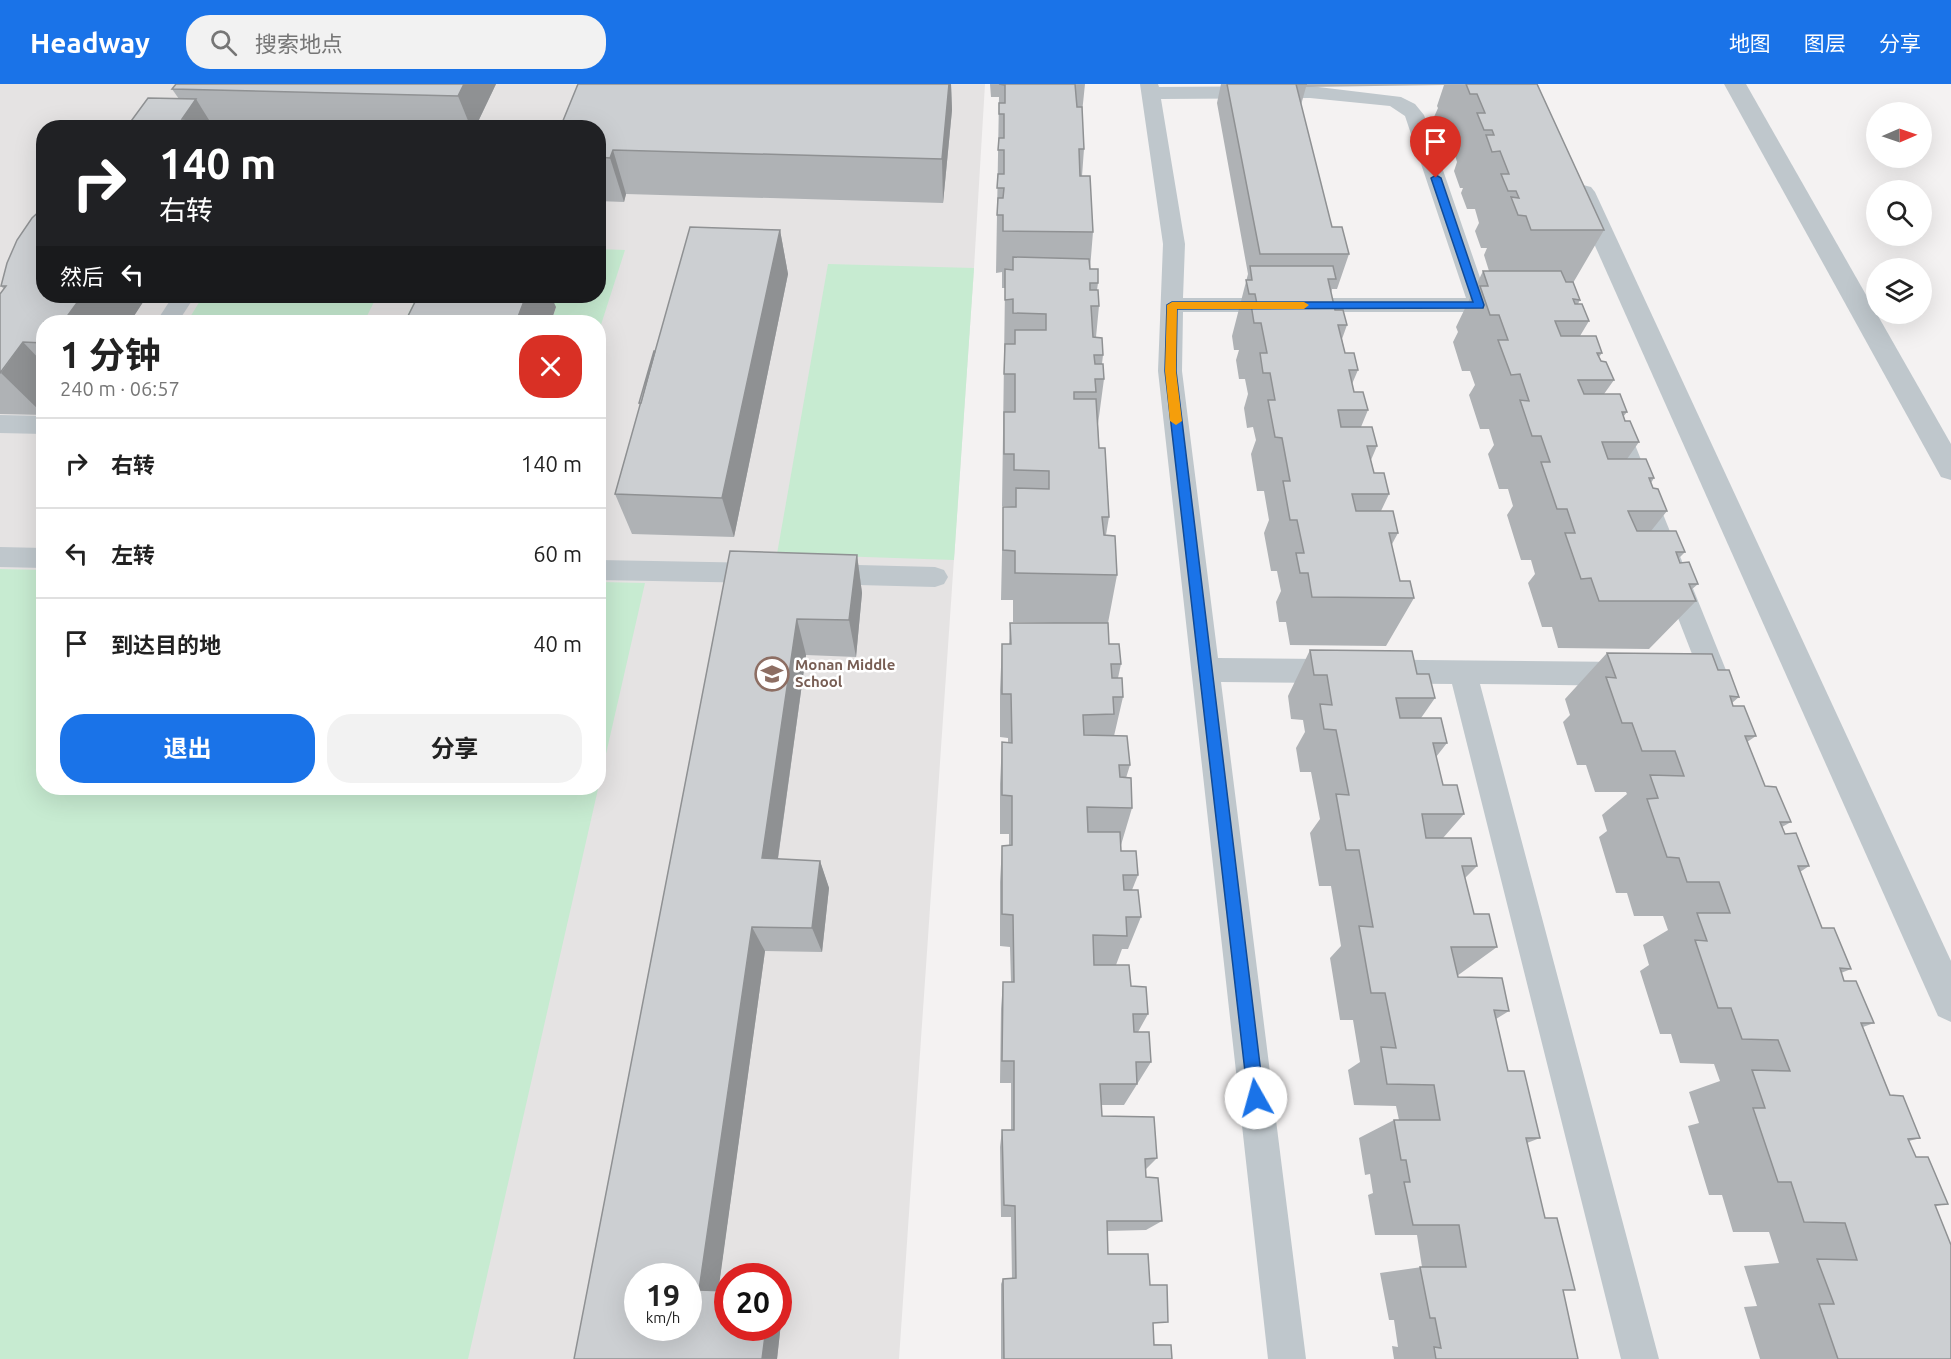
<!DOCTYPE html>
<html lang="zh">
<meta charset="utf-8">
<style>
body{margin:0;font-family:Ubuntu,"Noto Sans SC",sans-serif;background:#f2f2f2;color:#222;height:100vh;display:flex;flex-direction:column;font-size:22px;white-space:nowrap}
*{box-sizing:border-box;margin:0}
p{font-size:20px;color:#767676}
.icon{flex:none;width:33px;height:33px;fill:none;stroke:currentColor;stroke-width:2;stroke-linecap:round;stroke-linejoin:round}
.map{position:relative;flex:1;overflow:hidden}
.panel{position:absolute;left:36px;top:231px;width:570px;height:480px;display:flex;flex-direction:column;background:#fff;border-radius:24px;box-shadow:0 6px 24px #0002}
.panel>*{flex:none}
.guide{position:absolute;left:36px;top:36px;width:570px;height:183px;border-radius:24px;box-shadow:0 6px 24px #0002;background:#202124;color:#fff;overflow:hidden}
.needle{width:39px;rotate:88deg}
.buttons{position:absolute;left:1866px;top:18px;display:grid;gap:12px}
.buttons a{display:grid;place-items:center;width:66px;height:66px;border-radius:50%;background:#fff;box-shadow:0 6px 24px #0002;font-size:30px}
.speed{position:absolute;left:624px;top:1179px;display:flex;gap:12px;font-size:30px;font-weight:700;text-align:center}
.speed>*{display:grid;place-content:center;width:78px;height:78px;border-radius:50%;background:#fff;box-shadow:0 6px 24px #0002;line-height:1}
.speed small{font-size:15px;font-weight:400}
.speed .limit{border:9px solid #d22;background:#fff;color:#111}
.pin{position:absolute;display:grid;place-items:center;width:51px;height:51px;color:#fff;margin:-62px -26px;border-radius:50% 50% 50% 0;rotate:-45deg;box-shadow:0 0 6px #0007}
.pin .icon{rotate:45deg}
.me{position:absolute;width:66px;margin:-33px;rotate:353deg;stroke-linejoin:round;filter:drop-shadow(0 0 4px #0008)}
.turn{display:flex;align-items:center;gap:21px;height:126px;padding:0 24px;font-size:27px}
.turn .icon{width:78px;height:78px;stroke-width:2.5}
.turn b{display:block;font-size:42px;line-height:51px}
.then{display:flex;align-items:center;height:57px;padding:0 24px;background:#0003;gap:12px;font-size:22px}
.round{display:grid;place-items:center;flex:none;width:63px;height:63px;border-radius:24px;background:#f2f2f2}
.headline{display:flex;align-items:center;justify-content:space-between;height:102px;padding:0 24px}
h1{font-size:36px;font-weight:700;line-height:45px}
.action{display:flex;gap:12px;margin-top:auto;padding:12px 24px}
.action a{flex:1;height:69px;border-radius:24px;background:#1a73e8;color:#fff;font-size:24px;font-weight:700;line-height:69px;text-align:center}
.action a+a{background:#f2f2f2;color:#222}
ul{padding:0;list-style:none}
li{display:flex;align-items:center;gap:18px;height:90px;padding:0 24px;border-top:2px solid #e0e0e0}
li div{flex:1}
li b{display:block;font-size:22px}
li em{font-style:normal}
header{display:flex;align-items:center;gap:36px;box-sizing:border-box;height:84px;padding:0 30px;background:#1a73e8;color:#fff}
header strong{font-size:28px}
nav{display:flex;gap:33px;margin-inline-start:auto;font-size:21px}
.search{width:420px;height:54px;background:#f2f2f2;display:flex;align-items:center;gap:15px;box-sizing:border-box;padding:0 21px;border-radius:24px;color:#767676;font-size:22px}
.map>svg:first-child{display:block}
.education{fill:#e5e3e3;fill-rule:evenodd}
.green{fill:#c7ebd1}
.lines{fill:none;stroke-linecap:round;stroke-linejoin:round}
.service{fill:#bfc7cc;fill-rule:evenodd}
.minor{fill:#bfc7cc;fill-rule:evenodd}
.wall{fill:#afb2b5;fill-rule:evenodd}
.shaded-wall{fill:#8f9193}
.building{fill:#cccfd2;stroke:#8f9193;stroke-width:1.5;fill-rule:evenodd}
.route{fill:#1a73e8;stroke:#114b97;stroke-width:1.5}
.slow{fill:#f59e0b}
.labels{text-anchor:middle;stroke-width:5;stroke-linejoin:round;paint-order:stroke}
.education-label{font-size:15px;font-weight:bold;fill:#785e54;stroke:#fff;text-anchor:start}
</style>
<header>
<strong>Headway</strong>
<div class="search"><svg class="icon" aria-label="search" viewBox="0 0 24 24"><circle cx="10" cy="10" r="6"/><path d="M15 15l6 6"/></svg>搜索地点</div>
<nav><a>地图</a><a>图层</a><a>分享</a></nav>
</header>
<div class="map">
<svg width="1951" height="1275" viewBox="0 0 1951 1275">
<rect width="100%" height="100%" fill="#f4f2f2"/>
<path class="education" d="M 0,0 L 985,0 L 974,184 L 899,1275 L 0,1275 ZM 44,44 L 598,44 L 598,212 L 44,212 ZM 44,238 L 598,238 L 598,704 L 44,704 ZM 638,1192 L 688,1192 L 688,1244 L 638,1244 ZM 728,1192 L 778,1192 L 778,1244 L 728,1244 Z"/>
<g class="green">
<polygon points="599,165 625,166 599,247 598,238 551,238 556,223 448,238 404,238 417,212 598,212"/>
<polygon points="828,180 974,184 954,476 777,470"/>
<polygon points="203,212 377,212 364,238 187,238"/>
<polygon points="0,485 43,486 44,704 598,704 599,498 645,499 468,1275 0,1275"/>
</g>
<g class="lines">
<g class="service">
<path d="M 1140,0 L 1158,0 L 1159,3 L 1310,2 L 1401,13 L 1415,20 L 1424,31 L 1487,214 L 1512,216 L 1515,221 L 1512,226 L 1504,228 L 1183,228 L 1182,287 L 1218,574 L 1628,578 L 1638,582 L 1642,590 L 1638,598 L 1628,602 L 1480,600 L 1659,1275 L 1621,1275 L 1452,600 L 1221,598 L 1306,1275 L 1268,1275 L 1158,287 L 1163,160 ZM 1310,14 L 1390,22 L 1405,32 L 1466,214 L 1183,214 L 1185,160 L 1161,15 Z"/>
<polygon points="173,212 195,212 178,238 156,238"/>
<polygon points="1613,327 1621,330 1625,336 1734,606 1730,614 1720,618 1710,614 1706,606 1601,336 1605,330"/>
<polygon points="0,331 44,332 44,350 0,349"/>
<polygon points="0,463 44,464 44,484 0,483"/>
<polygon points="598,476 765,479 774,482 778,489 774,496 765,499 598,496"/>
<polygon points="820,480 935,483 944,486 948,493 944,500 935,503 820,500 811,497 807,490 811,483"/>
</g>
<g class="minor">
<polygon points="1724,0 1746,0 1951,360 1951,396 1941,393"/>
<polygon points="1583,101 1591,103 1595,108 1951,877 1951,938 1938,932 1571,108 1575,103"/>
</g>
</g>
<g class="wall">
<polygon points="496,0 475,44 328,44 212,40 179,15 172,5"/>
<polygon points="578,0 951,0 952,26 943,119 626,110 624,118 598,117 598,44"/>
<polygon points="990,0 1085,0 1082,29 1084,65 1082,92 1093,148 1090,185 1098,199 1097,206 1099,222 1096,253 1103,271 1102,280 1104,295 1098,340 1099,364 1109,433 1106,451 1117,491 1108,539 1109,560 1121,580 1118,594 1123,613 1114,652 1130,681 1126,694 1132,724 1121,761 1121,767 1138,791 1132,806 1141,833 1128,865 1122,865 1116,881 1148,930 1138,948 1151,978 1124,1021 1101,1021 1102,1032 1157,1074 1146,1085 1146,1093 1162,1137 1146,1146 1107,1147 1108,1170 1153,1239 1154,1260 1171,1261 1172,1275 1001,1275 1001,1200 1003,1195 1012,1195 1011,1133 1001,1133 1000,1063 1002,1046 1011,1046 1011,999 1000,999 1001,925 1003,898 1011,898 1010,863 1000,862 1000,798 1002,762 1009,761 1009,750 1000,750 1000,700 1002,658 1008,659 1008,654 1000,653 1000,606 1002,560 1009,560 1010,539 1054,539 1013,538 1013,516 1001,516 1003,423 1012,422 1002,422 1005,204 1002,204 1002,188 996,189 999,13 991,13"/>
<polygon points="1221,0 1537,0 1604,146 1573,199 1580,216 1578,220 1589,237 1580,252 1602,269 1599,273 1614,296 1604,310 1627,328 1623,333 1625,337 1639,358 1627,375 1654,394 1651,399 1653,404 1667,427 1651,447 1685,468 1678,475 1680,479 1698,500 1691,506 1696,517 1649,565 1558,564 1552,543 1542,543 1528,499 1535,490 1531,476 1521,476 1507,431 1513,422 1508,405 1499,405 1488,370 1494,361 1489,345 1480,345 1469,311 1475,301 1470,287 1462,287 1453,258 1458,248 1456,243 1483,187 1489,187 1484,171 1487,164 1481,164 1475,147 1479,139 1475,125 1467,125 1461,109 1463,104 1460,104 1454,87 1457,78 1454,68 1447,68 1442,54 1445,47 1439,47 1434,33 1438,24 1437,22 1444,1 1306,3 1301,21 1332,143 1349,170 1337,205 1332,205 1331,209 1335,226 1347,241 1342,255 1345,269 1358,286 1352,300 1354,308 1368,326 1361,343 1377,362 1371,376 1374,389 1389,410 1381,427 1398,449 1391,462 1400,497 1414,514 1386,562 1290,561 1286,538 1279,538 1276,518 1281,507 1277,487 1271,487 1264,449 1269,436 1264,407 1257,407 1251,370 1256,356 1253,343 1247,344 1244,324 1248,310 1245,295 1239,295 1236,276 1239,266 1234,266 1232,252 1248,190 1217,19"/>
<polygon points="44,123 44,212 147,212 130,238 44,238 44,331 0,330 0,210 4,205 1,202"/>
<polygon points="780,146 788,190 734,453 632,450 615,410 640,321 639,319 655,267"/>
<path d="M 730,467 L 857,471 L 862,509 L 856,573 L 806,571 L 778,775 L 820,777 L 829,804 L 822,868 L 765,867 L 718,1207 L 728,1207 L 728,1244 L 778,1244 L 778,1211 L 784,1212 L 777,1275 L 574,1275 ZM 638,1192 L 688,1192 L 688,1244 L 638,1244 Z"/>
<polygon points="1310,566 1417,590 1435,614 1421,634 1447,659 1436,673 1443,701 1464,730 1443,754 1477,782 1465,794 1474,830 1497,863 1457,892 1458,893 1509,927 1496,935 1508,987 1540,1054 1527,1059 1578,1275 1394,1275 1392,1262 1398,1263 1394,1236 1389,1236 1380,1189 1422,1183 1417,1151 1375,1151 1368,1111 1373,1109 1370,1090 1365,1091 1359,1054 1394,1036 1399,1036 1396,1022 1354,1021 1348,986 1360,978 1353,936 1340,936 1330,874 1341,862 1331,802 1319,802 1310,749 1320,735 1311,688 1300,688 1296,664 1305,648 1303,636 1291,635 1288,612"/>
<polygon points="1607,569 1718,586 1739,613 1732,619 1733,622 1756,652 1747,658 1765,702 1791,738 1782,743 1785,750 1809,782 1800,788 1822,844 1851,885 1841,889 1844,897 1874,939 1863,943 1890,1011 1920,1054 1909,1057 1916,1073 1948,1120 1935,1122 1951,1275 1760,1275 1744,1223 1757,1222 1744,1182 1779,1179 1769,1148 1733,1148 1722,1111 1709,1111 1688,1042 1699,1039 1689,1008 1720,997 1714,980 1680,979 1671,950 1660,950 1640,887 1649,881 1643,861 1668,846 1663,832 1634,832 1627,809 1616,809 1599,753 1607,747 1602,731 1627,710 1626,708 1595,708 1586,681 1577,681 1563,638 1570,631 1565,615"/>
</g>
<g class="shaded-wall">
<polygon points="464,0 496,0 475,44 471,44 458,12"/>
<polygon points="949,0 951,0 952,26 943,119 942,75"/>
<polygon points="196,15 214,44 188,44 182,35"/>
<polygon points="613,66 626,110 624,118 610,74"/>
<polygon points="780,146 788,190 734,453 722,414"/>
<polygon points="82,212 147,212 130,238 63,238"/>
<polygon points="526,212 551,212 556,223 551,238 516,238"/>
<polygon points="23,258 44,280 44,331 1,289"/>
<polygon points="857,471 862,509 856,573 849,536"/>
<polygon points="797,535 806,571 774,802 762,774"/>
<polygon points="820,777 829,804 822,868 812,844"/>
<polygon points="752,843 765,867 718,1209 699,1206"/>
<polygon points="778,1211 784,1212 777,1275 762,1275 766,1244 778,1244"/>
</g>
<g class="building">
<polygon points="176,0 464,0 458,12 172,5"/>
<polygon points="578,0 949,0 942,75 613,66 610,74 598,73 598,44 560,44"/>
<polygon points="999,0 1075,0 1077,23 1082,23 1084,65 1079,65 1080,92 1090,92 1093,148 1003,147 1003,131 997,131 998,114 1003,114 1004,104 997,104 998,90 1004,90 1004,66 998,66 999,54 1004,54 1004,30 999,30 999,19 1005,19 1005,1"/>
<polygon points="1227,0 1307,0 1296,0 1332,143 1342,143 1349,170 1260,170"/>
<polygon points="1466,0 1537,0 1604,146 1531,146 1526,132 1518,131 1511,113 1519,114 1516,107 1508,107 1501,90 1509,90 1500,67 1492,68 1486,51 1494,51 1492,46 1484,46 1477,29 1485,29 1477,10 1470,10"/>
<polygon points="148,14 196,15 182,35 204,36 199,44 126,44"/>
<polygon points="44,123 44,212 82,212 63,238 44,238 44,259 23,258 0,289 0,210 6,202 1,202 7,179 17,156 32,134"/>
<polygon points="690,143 780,146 722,414 615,410"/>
<polygon points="1013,173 1089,175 1090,185 1098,185 1098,199 1090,199 1090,206 1098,206 1099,222 1091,222 1093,253 1102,254 1103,271 1094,271 1095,280 1103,280 1104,295 1095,295 1096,308 1074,308 1074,315 1096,315 1099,364 1105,364 1109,433 1102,433 1104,451 1115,452 1117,491 1015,489 1015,467 1003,466 1003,423 1016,423 1016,404 1049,405 1049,387 1014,386 1014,370 1004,370 1004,328 1015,328 1015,290 1004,290 1005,260 1015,260 1015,246 1046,246 1046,230 1013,229 1013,215 1005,216 1005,185 1013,186"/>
<polygon points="1250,182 1333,182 1336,195 1328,195 1335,226 1343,226 1347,241 1338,241 1345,269 1354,269 1358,286 1349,286 1354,308 1363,308 1368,326 1338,326 1341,343 1372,343 1377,362 1367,362 1374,389 1384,389 1389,410 1352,410 1356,427 1393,427 1398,449 1389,449 1400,497 1410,497 1414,514 1312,513 1308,489 1300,489 1296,469 1304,469 1297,436 1290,436 1283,397 1290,397 1282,354 1275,353 1268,316 1275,316 1270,289 1263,289 1260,269 1267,269 1261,239 1254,239 1251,220 1257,220 1255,210 1249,210 1246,196 1252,196"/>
<polygon points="1483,187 1561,187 1566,198 1573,198 1580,216 1573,215 1575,220 1582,220 1589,237 1555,237 1561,252 1596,252 1602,269 1597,269 1601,277 1606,278 1614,296 1578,296 1584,310 1620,310 1627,328 1622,328 1625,337 1630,337 1639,358 1602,358 1608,375 1646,375 1654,394 1649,394 1653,404 1658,405 1667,427 1628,427 1637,447 1676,447 1685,468 1676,468 1680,479 1689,478 1698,500 1689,500 1696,517 1599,517 1591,494 1581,495 1565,449 1575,449 1567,425 1557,425 1541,378 1550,378 1541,352 1532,352 1520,316 1529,317 1520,290 1511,291 1498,256 1508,256 1499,231 1490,231 1480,202 1488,202"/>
<polygon points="418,212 526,212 516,238 405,238"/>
<polygon points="654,267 655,267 641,319 639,319"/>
<path d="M 730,467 L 857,471 L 849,536 L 797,535 L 762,774 L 820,777 L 812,844 L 752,843 L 699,1206 L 728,1207 L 728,1244 L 766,1244 L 762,1275 L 574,1275 ZM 638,1192 L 688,1192 L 688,1244 L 638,1244 Z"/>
<polygon points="1010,539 1108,539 1109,560 1119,560 1121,580 1111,580 1112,594 1122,594 1123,613 1113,613 1114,630 1083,631 1084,651 1127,652 1130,681 1119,681 1120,693 1131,694 1132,724 1087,723 1088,748 1120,748 1121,767 1136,767 1138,791 1123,791 1124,806 1138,806 1141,833 1126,833 1127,852 1093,851 1094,881 1129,881 1131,902 1146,903 1148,930 1133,930 1134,948 1149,948 1151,978 1136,978 1137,1000 1100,1000 1102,1032 1154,1033 1157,1074 1145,1075 1146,1093 1158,1094 1162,1137 1107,1137 1108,1170 1148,1170 1150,1201 1167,1201 1168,1238 1153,1239 1154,1261 1171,1261 1172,1275 1004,1275 1003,1195 1016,1194 1015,1122 1004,1121 1002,1046 1014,1046 1014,977 1002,977 1003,898 1014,898 1013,831 1002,830 1002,762 1012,761 1012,712 1002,711 1002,658 1012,659 1011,610 1002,610 1002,560 1011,560"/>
<polygon points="1310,566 1412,567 1417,590 1429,590 1435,614 1396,614 1400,634 1441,634 1447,659 1433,659 1443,701 1457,701 1464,730 1422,730 1426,754 1471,754 1477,782 1462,782 1474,830 1489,830 1497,863 1451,863 1458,893 1502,894 1509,927 1494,926 1508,987 1524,987 1540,1054 1526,1054 1545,1134 1557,1134 1575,1206 1563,1206 1578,1275 1436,1275 1434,1263 1441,1264 1435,1234 1430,1234 1420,1183 1466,1183 1459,1141 1413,1141 1404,1098 1410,1098 1406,1076 1401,1076 1394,1036 1440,1036 1434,1001 1387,1000 1381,963 1396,964 1385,909 1371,909 1359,842 1373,843 1359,766 1346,766 1336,710 1349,711 1336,646 1324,645 1320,620 1332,621 1327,591 1314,591"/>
<polygon points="1607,569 1712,570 1718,586 1729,586 1739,613 1730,612 1733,622 1744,622 1756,652 1745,652 1765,702 1776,703 1791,738 1780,738 1785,750 1796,749 1809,782 1798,782 1822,844 1834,844 1851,885 1840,884 1844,897 1856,897 1874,939 1861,939 1890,1011 1903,1012 1920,1054 1908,1055 1916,1073 1928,1073 1948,1120 1935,1121 1951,1161 1951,1275 1838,1275 1819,1220 1834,1220 1817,1175 1857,1176 1845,1139 1804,1138 1791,1098 1778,1098 1753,1024 1765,1024 1752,986 1790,987 1778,956 1742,955 1731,924 1718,924 1695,856 1707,857 1697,829 1730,829 1719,798 1687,798 1679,774 1667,773 1647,715 1658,714 1650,691 1684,692 1675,667 1642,667 1632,639 1622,639 1606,593 1616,594"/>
</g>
<polygon class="route" points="1436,91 1441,94 1484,221 1483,224 1177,225 1176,287 1264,1014 1262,1019 1256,1022 1250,1019 1248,1014 1165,287 1167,221 1172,218 1473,218 1431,94"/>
<polygon class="slow" points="1172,218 1304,218 1309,221 1304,225 1177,225 1176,287 1182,337 1176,341 1170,337 1165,287 1167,221"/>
<defs>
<symbol id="school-ring" viewBox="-11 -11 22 22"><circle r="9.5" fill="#fff" stroke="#8d6e63" stroke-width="1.5"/><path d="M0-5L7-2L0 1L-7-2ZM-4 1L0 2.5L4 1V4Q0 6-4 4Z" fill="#8d6e63"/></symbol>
</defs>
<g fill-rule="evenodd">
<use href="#school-ring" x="753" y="571" width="38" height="38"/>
</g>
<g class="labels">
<g class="education-label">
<text x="795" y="586">Monan Middle<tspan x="795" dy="17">School</tspan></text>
</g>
</g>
</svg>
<div class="buttons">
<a><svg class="needle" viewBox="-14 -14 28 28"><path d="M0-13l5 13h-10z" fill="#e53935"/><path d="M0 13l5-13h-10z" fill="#767676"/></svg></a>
<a><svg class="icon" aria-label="search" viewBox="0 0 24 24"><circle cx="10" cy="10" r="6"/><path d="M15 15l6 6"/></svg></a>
<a><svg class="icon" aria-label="layers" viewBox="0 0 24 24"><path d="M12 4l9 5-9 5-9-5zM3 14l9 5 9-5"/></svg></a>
</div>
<div class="speed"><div>19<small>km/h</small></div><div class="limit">20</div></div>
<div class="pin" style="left:1436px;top:94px;background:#d93025"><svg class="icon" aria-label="arrive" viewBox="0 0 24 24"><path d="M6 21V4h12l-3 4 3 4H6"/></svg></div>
<svg class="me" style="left:1256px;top:1014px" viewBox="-20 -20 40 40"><circle r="19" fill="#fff"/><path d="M0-13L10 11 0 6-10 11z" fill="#1a73e8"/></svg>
<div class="guide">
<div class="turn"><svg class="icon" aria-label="right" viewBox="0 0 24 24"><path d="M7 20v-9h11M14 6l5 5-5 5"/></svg><div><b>140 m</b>右转</div></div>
<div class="then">然后<svg class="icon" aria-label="left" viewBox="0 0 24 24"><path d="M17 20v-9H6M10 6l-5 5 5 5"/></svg></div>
</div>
<section class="panel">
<div class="headline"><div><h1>1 分钟</h1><p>240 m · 06:57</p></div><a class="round" style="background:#d93025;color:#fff"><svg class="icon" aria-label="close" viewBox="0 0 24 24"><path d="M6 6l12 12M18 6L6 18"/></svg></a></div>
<ul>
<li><svg class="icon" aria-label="right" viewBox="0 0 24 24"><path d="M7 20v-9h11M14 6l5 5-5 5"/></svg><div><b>右转</b></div><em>140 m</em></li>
<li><svg class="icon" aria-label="left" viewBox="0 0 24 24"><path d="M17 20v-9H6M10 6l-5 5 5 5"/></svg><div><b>左转</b></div><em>60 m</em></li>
<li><svg class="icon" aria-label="arrive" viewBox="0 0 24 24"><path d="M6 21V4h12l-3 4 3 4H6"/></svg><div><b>到达目的地</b></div><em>40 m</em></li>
</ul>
<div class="action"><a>退出</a><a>分享</a></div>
</section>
</div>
